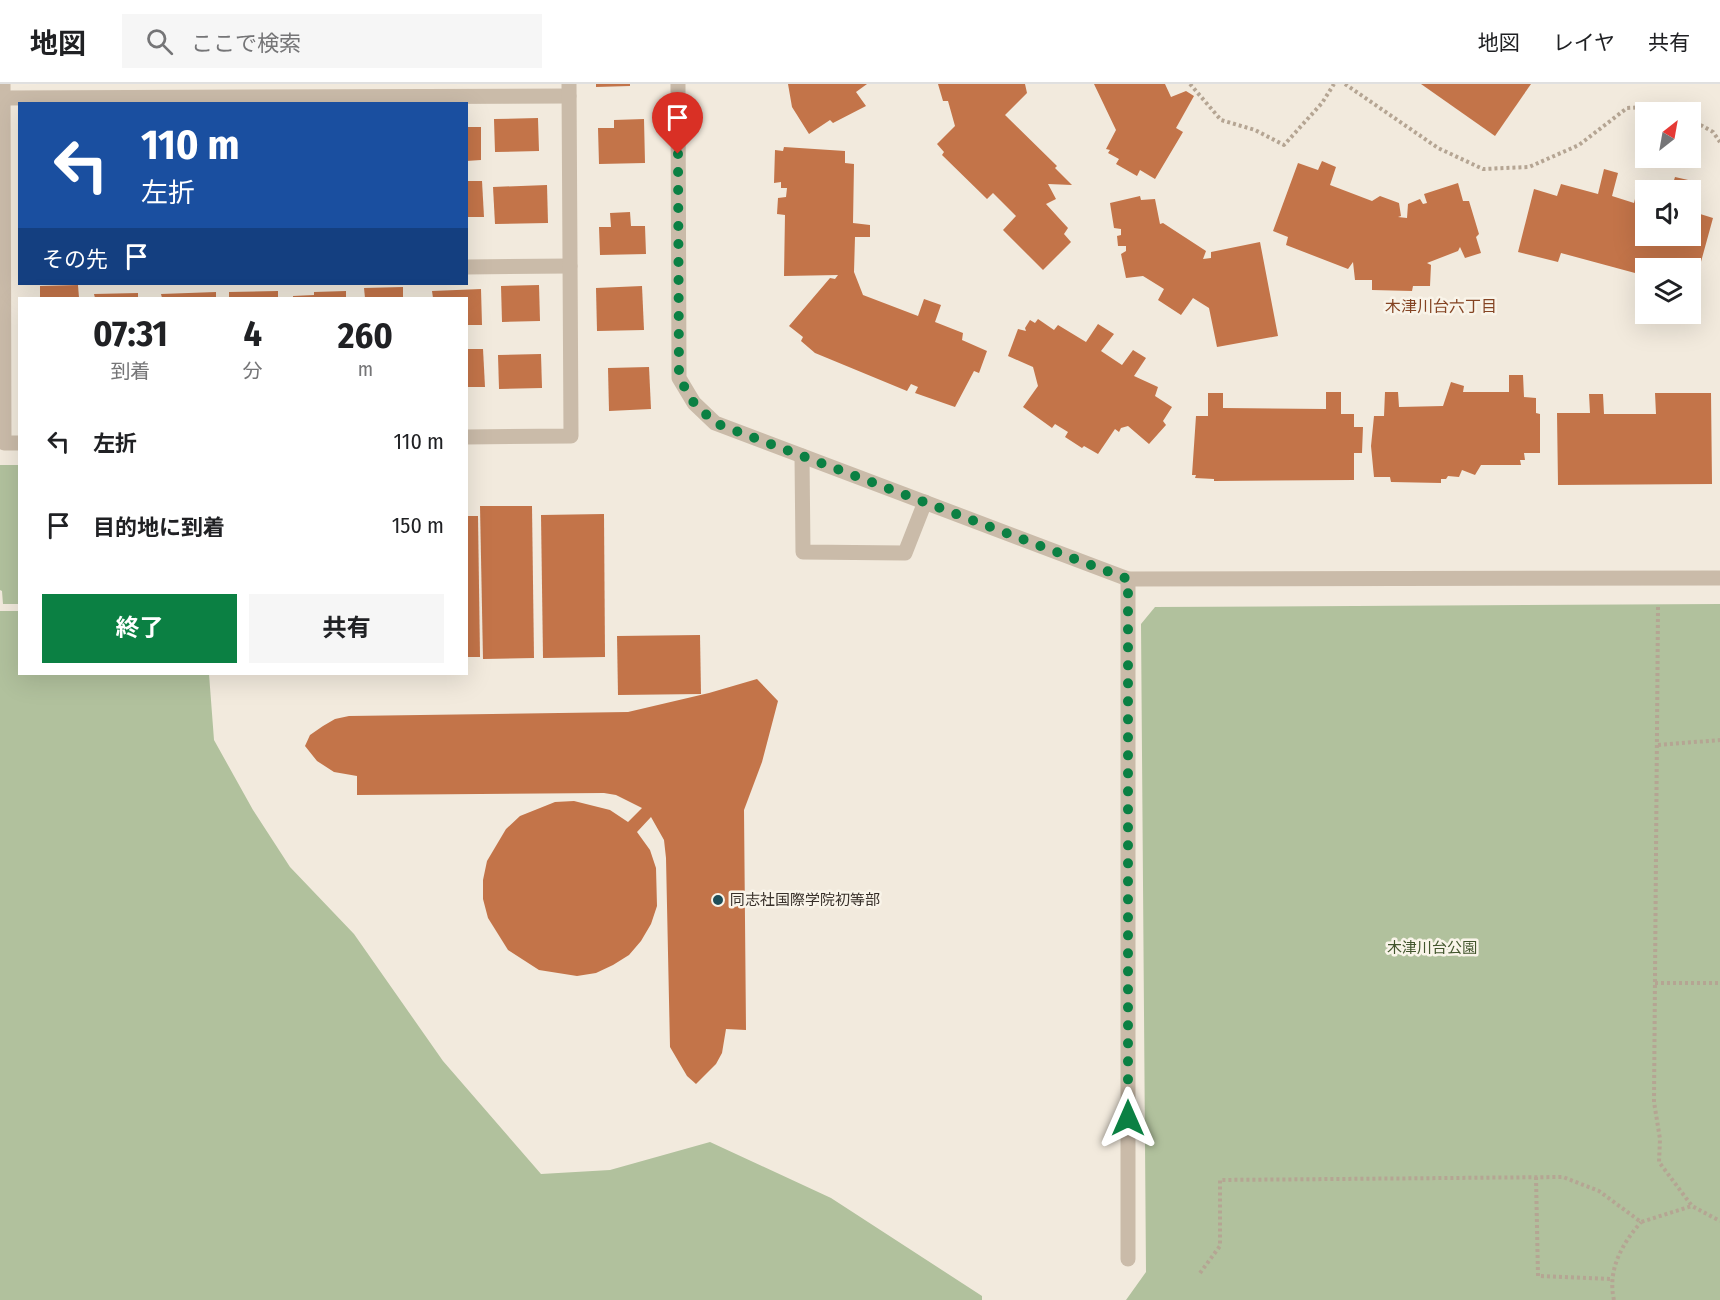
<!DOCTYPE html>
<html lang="ja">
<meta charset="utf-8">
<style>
body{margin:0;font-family:"Fira Sans Condensed","Noto Sans JP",sans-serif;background:#f6f6f6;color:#202124;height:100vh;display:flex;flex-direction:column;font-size:22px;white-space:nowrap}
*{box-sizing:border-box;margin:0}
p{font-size:20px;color:#757577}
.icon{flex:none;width:33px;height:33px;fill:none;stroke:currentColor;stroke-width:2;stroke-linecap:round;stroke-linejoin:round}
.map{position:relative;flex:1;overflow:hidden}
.panel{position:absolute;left:18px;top:213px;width:450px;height:378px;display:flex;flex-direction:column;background:#fff;border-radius:0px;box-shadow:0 6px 24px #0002}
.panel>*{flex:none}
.guide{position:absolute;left:18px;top:18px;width:450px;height:183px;border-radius:0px;box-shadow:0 6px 24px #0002;background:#1a4fa0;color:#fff;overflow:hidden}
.needle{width:39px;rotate:31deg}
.buttons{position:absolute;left:1635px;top:18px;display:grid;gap:12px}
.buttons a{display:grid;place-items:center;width:66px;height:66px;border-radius:0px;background:#fff;box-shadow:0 6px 24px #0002;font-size:30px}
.pin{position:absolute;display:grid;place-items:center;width:51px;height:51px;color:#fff;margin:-62px -26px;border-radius:50% 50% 50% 0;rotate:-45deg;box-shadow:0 0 6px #0007}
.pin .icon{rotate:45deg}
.me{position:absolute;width:66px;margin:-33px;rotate:0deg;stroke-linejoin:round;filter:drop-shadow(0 0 4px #0008)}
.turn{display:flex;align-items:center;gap:21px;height:126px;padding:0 24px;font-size:27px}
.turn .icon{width:78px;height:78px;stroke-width:2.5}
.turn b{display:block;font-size:42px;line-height:51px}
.then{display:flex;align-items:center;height:57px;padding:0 24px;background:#0003;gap:12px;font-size:22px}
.eta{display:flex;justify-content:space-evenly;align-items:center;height:102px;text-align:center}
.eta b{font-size:36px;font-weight:700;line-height:42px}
.action{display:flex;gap:12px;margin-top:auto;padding:12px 24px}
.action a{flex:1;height:69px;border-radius:0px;background:#0b8043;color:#fff;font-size:24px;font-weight:700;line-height:69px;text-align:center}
.action a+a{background:#f6f6f6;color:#202124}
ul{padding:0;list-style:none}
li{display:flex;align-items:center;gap:18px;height:84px;padding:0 24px}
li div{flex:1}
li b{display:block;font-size:22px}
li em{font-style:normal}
header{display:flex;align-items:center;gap:36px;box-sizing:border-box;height:84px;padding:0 30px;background:#fff;border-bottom:2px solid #e0e0e0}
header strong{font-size:28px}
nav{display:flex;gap:33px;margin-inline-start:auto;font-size:21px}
.search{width:420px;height:54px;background:#f6f6f6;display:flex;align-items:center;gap:15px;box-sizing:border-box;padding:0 21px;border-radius:0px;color:#757577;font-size:22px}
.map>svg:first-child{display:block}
.green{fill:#b1c19d}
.building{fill:#c37449}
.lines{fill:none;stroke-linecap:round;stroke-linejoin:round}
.path{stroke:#b5a593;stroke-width:4;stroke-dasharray:3 3;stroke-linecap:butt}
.service{stroke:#cabba9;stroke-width:15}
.minor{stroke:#cabba9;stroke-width:15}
.route{stroke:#0b8043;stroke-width:10;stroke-dasharray:0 18}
.poi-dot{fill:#1f4e58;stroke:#f9f4e9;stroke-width:2}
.labels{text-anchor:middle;stroke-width:5;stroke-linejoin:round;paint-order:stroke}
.poi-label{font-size:15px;fill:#372f29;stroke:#f9f4e9;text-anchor:start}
.park-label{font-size:15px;fill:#42552d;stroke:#f9f4e9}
.neighbourhood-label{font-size:16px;fill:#844423;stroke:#f9f4e9}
</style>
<header>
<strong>地図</strong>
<div class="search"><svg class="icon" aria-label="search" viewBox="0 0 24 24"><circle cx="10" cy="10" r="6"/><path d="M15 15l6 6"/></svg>ここで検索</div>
<nav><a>地図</a><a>レイヤ</a><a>共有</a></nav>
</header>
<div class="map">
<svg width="1720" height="1216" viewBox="0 0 1720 1216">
<rect width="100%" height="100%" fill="#f2eadd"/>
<g class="green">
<polygon points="0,381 19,381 19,520 3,520 2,507 0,506"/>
<polygon points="1720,520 1720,1216 1126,1216 1146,1188 1141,540 1155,523"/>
<polygon points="0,527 19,527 20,590 209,590 214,656 253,726 290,783 354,850 443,977 541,1090 610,1086 710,1058 831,1114 982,1212 982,1216 0,1216"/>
</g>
<g class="building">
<polygon points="596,0 630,0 630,2 596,3"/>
<polygon points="788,0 867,0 856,8 866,22 833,39 830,36 809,50 792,23"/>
<polygon points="938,0 1025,0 1027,9 1005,31 1057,82 1055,84 1072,101 1048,100 1056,115 1046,120 1068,144 1064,150 1071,158 1043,186 1003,146 1016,132 993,109 987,115 942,71 944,68 937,60 955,42 948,17 943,17"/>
<polygon points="1094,0 1165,0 1171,13 1186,7 1194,12 1176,44 1183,48 1155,95 1140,86 1137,92 1116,80 1119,75 1108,69 1110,66 1106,65 1116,46"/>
<polygon points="1421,0 1531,0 1495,52"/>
<polygon points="538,34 539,67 495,68 494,35"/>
<polygon points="644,35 645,79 599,80 598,44 614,44 614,36"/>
<polygon points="466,43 481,43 481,76 466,77"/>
<polygon points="784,63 845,67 845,79 854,80 853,139 870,141 870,153 855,153 854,188 863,211 918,232 924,215 941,221 935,238 963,249 962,256 987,267 979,289 974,287 955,323 915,309 918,303 911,300 907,307 815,269 801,257 803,253 789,242 830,194 835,195 838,191 784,192 785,131 777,130 778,114 786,113 787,104 781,104 781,98 774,99 775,66 783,67"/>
<polygon points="1322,77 1336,83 1330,101 1372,117 1380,112 1399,119 1401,132 1398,133 1407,134 1408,120 1420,115 1423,120 1427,119 1424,110 1458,99 1463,117 1469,117 1479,150 1476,153 1481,169 1465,174 1460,163 1458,167 1427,179 1431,181 1430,202 1413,202 1412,207 1372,206 1372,196 1355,196 1353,178 1348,185 1286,161 1288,153 1273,147 1298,79 1318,86"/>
<polygon points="1604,85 1618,89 1612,112 1634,119 1638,103 1646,106 1646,152 1690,152 1690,106 1671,106 1675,93 1697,98 1693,116 1700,118 1697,129 1713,134 1696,196 1690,194 1690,184 1655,184 1638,180 1635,189 1561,169 1558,178 1518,168 1534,105 1557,112 1561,100 1598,110"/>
<polygon points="466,97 482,97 484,133 466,133"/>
<polygon points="547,101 548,139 495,140 493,103"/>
<polygon points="1140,112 1141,116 1155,115 1160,140 1163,139 1206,167 1203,175 1211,174 1211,168 1260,158 1278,252 1217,263 1209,224 1193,214 1181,231 1158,216 1164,205 1143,192 1126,194 1121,170 1126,167 1126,162 1118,162 1117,152 1121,151 1121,145 1114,144 1110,119"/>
<polygon points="630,128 631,142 645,142 646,170 600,171 599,143 611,143 610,129"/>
<polygon points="78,201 79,214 40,214 40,202"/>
<polygon points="539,201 540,237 502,238 501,202"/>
<polygon points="642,202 644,246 597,247 596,204"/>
<polygon points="403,203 403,214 365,214 364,204"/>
<polygon points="481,205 482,241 466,241 466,214 433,214 432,207"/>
<polygon points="278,207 278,214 229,214 229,208"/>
<polygon points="346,207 346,214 293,214 293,212 314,211 314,208"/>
<polygon points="216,208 216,214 162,214 161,210"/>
<polygon points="138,209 138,214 95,214 94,210"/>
<polygon points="1038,235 1054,246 1058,241 1086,258 1098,240 1114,250 1101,267 1122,281 1133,266 1146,274 1134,292 1158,303 1155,312 1172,323 1163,337 1166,341 1149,360 1128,342 1121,344 1119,348 1115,345 1098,370 1084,362 1082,364 1065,353 1068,348 1055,340 1052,344 1023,323 1038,302 1033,283 1008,272 1018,245 1026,247 1025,244 1030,236 1035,239"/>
<polygon points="466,265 483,265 485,303 466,303"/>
<polygon points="541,270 542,304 499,305 498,271"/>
<polygon points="649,283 651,325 609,327 608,284"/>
<polygon points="1509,291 1523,291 1524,313 1536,314 1536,329 1540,330 1540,369 1524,369 1525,376 1520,376 1521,381 1481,381 1475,391 1462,386 1459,393 1448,392 1446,395 1441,395 1441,399 1391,398 1390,393 1374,393 1371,362 1374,332 1384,332 1385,308 1398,308 1399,323 1443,322 1451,298 1464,302 1463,308 1509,308"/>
<polygon points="1326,308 1341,308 1341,330 1354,330 1354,343 1363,343 1362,369 1354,369 1354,396 1214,397 1214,395 1195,394 1196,391 1192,391 1196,332 1208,332 1208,309 1223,309 1223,324 1326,325"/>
<polygon points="1655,309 1711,309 1712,400 1558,401 1557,329 1590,329 1589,310 1603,310 1604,330 1656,330"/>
<polygon points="480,422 532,422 534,574 483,575"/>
<polygon points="604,430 605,573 543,574 541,431"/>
<polygon points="466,432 478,432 480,573 466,573"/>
<polygon points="700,551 701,610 618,611 617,552"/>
<polygon points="757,595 778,617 762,678 744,726 746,946 726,945 722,969 716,980 696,1000 687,992 670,963 666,774 664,756 651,733 637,748 650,766 656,784 657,822 651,840 641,857 629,871 613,881 596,889 577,892 539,886 508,866 488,834 483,815 483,796 487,777 506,745 520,732 555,718 574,717 610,726 628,738 642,724 616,711 604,709 357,711 357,692 334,688 317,677 305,662 310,651 323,642 335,635 349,632 628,628 709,609"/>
</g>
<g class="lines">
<g class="path">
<polyline points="1190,0 1221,36 1255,46 1284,61 1322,19 1334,0"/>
<polyline points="1345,0 1438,64 1483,85 1529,83 1579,61 1627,24 1668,22 1679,28"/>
<polyline points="1690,35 1713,48 1720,58"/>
<polyline points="1658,523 1654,1018 1660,1055 1659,1078 1692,1122 1720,1137"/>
<polyline points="1658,661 1720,656"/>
<polyline points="1655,899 1720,899"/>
<polyline points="1536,1093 1538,1192 1613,1195"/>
<polyline points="1200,1189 1220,1162 1220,1096 1563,1093 1599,1107 1641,1138 1692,1122"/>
<path d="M 1614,1216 C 1607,1186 1622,1160 1641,1138"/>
</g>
<polyline class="service" points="802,372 803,468 905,469 925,418"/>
<g class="minor">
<polyline points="3,0 4,359 20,359"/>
<polyline points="678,0 679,294 694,319 715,339 1128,495 1720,494"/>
<polyline points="3,14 569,12"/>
<polyline points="466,183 570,182"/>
<polyline points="466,353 571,352 569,0"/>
<polyline points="1128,495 1128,1175"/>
</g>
</g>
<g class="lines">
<polyline class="route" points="678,70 679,294 694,319 715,339 1128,495 1128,1034"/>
</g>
<circle class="poi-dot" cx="718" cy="816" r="6"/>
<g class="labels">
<g class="poi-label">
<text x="730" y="821">同志社国際学院初等部</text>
</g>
<g class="park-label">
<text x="1432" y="869">木津川台公園</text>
</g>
<g class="neighbourhood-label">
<text x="1441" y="228">木津川台六丁目</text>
</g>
</g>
</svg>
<div class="buttons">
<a><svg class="needle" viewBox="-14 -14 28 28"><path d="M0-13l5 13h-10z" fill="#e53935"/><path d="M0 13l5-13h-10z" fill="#757577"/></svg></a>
<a><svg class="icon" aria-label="sound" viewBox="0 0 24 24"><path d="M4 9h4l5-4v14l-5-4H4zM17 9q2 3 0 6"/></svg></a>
<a><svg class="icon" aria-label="layers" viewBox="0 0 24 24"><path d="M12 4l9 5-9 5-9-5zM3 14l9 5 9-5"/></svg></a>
</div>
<div class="pin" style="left:678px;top:70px;background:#d93025"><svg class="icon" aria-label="arrive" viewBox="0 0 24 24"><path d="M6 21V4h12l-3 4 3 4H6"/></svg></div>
<svg class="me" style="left:1128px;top:1034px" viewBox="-20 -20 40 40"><path d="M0-17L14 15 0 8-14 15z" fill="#0b8043" stroke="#fff" stroke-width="4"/></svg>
<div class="guide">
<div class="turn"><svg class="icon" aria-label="left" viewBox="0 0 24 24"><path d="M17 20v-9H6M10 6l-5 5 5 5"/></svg><div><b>110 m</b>左折</div></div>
<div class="then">その先<svg class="icon" aria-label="arrive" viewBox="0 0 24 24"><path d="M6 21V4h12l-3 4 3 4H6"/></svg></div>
</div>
<section class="panel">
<div class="eta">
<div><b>07:31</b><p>到着</p></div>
<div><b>4</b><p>分</p></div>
<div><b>260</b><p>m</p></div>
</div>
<ul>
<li><svg class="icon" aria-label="left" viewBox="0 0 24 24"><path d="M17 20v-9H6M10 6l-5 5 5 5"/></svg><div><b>左折</b></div><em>110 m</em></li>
<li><svg class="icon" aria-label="arrive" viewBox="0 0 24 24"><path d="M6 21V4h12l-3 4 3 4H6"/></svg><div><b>目的地に到着</b></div><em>150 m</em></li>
</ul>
<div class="action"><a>終了</a><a>共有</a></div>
</section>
</div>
